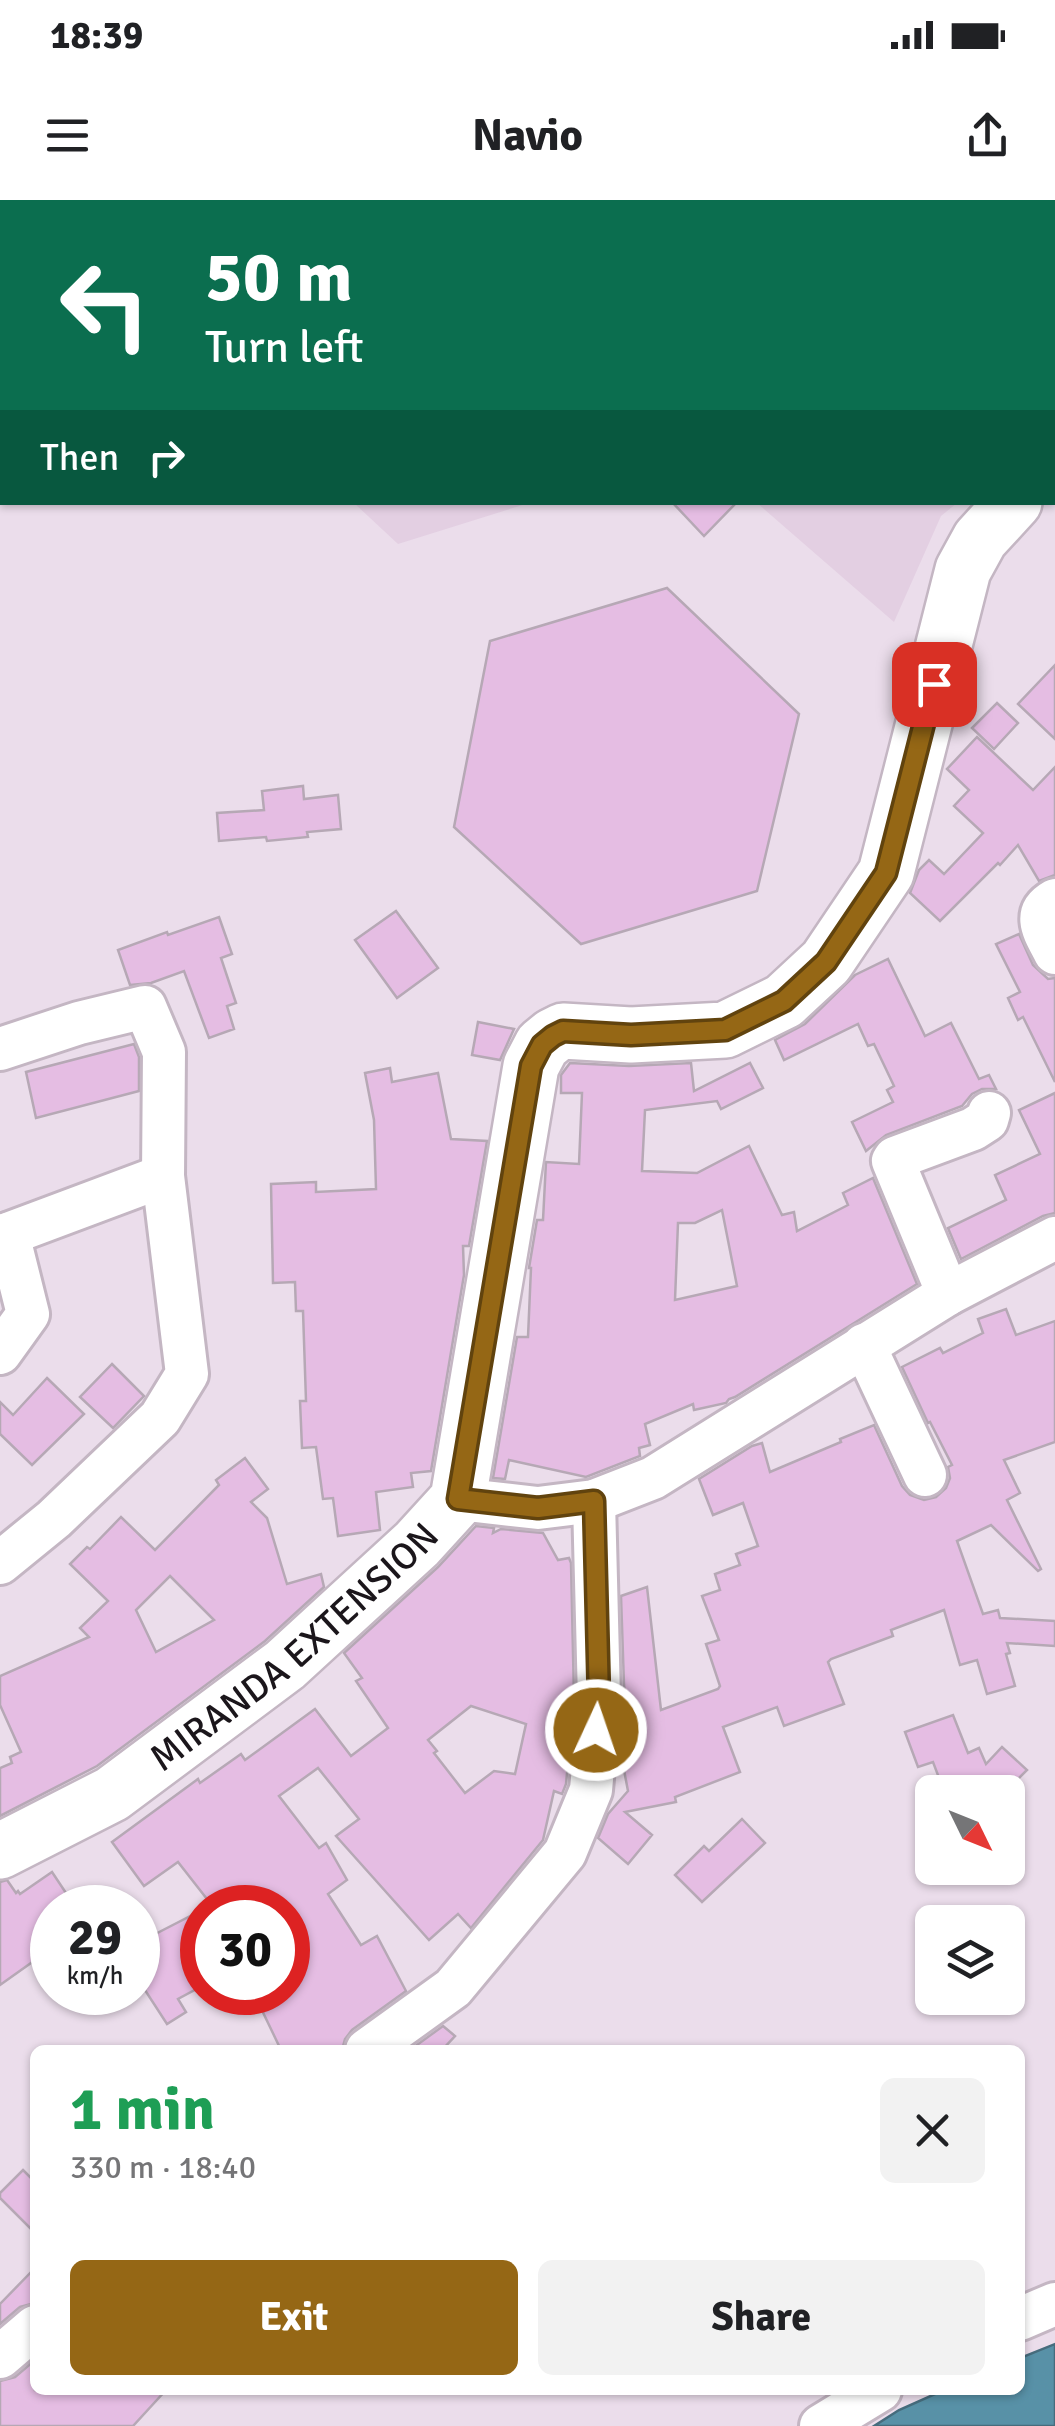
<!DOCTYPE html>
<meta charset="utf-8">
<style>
body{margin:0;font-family:Signika,sans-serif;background:#f2f2f2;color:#202124;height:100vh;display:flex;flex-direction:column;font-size:38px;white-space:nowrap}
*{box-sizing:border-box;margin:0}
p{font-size:32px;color:#757577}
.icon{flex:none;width:55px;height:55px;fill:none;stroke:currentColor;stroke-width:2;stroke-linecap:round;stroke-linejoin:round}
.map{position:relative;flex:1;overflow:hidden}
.panel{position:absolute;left:30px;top:1845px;width:995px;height:350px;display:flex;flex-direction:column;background:#fff;border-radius:15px;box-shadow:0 2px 8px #0004}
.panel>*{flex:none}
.top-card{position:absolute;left:0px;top:0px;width:1055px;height:305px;box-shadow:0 2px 8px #0004;background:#0b6e4f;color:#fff;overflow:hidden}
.needle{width:65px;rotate:133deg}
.controls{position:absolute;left:915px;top:1575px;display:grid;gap:20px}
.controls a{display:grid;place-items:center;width:110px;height:110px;border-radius:15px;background:#fff;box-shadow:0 2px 8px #0004;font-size:50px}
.speed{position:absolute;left:30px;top:1685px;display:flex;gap:20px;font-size:50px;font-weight:700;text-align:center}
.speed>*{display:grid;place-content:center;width:130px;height:130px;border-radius:50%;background:#fff;box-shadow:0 2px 8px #0004;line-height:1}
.speed small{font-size:25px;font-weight:400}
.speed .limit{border:15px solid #d22;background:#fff;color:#111}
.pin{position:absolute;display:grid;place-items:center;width:85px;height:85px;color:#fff;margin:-42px;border-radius:20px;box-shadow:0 5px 15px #0006}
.me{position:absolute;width:110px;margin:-55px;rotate:3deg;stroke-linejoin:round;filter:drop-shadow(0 0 8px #0008)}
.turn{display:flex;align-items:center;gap:35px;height:210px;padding:0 40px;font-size:45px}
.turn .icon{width:130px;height:130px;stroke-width:2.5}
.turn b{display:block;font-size:70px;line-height:85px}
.then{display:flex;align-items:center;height:95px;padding:0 40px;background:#0003;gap:20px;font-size:38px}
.round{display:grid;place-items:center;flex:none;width:105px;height:105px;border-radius:15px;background:#f2f2f2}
.overview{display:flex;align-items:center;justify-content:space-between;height:170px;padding:0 40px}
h1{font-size:60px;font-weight:700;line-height:75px;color:#1e9e55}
.action{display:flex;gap:20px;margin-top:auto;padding:20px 40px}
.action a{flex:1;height:115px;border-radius:15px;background:#956715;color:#fff;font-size:40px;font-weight:700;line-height:115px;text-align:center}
.action a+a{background:#f2f2f2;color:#202124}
.status{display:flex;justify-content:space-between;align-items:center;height:70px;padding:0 50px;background:#fff;direction:ltr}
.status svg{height:28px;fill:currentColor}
header{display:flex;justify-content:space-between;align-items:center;height:130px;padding:0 40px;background:#fff;font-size:45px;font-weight:700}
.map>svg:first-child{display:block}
.built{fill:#e3cfe2}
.water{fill:#5891a7;stroke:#466c7d;stroke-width:2.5}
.building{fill:#e5bde3;stroke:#b6a8b5;stroke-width:2.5;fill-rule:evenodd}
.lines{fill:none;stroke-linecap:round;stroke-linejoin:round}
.minor-casing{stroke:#c4b6c3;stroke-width:48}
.major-casing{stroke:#c4b6c3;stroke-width:60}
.minor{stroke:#fff;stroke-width:42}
.major{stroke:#fff;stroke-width:55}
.route-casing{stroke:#61430e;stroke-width:25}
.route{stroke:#956715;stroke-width:18}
.labels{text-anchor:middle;stroke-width:10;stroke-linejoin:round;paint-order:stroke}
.street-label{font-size:38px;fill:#1b161b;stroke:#fff}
</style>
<div class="status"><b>18:39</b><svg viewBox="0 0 49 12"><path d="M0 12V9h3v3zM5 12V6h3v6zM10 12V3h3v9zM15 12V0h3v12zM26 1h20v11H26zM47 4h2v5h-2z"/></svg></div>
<header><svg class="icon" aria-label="menu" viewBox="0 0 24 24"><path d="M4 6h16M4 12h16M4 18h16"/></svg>Navio<svg class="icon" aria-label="share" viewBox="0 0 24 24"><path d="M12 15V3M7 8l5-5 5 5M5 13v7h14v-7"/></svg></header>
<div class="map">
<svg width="1055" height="2226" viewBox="0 0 1055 2226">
<rect width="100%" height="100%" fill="#ebddeb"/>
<g class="built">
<polygon points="354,303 529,303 398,344"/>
<polygon points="757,303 957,303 941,316 894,422"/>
</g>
<polygon class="water" points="1055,2144 1055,2226 874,2226 899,2210 944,2190 1020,2190 1020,2158"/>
<g class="building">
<polygon points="672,302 737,302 704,336"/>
<polygon points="667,388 799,514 757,691 581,744 454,627 490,441"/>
<polygon points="1055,465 1055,539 1018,504"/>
<polygon points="997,503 1018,523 994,549 972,528"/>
<polygon points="977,537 1033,590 1055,567 1055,675 1039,681 1018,645 1000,665 998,663 940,721 910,693 919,670 929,660 944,674 983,633 954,606 969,590 947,569"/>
<polygon points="303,586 304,599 338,595 341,629 307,632 308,637 267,641 266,637 219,641 217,613 264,610 262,591"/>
<polygon points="396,711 438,768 397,798 355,740"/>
<polygon points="219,717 232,754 221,758 236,803 227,806 234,829 209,838 184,771 151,783 130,785 118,750 167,732 168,735"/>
<polygon points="1019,734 1033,765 1048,779 1055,778 1055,882 1023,817 1018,820 1008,798 1020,792 996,744"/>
<polygon points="888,759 925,836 951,823 979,879 989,875 996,889 982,889 972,894 962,906 886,935 866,951 852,922 893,902 887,890 894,886 874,844 868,846 858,824 784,860 775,840 805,824 855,775"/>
<polygon points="478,822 514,829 500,860 472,855"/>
<polygon points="134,844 139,857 139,891 36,918 26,872"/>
<path d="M 570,863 L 629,866 L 691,863 L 694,891 L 750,863 L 763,888 L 721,909 L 717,901 L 645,910 L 642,971 L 697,973 L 749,946 L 782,1015 L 794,1012 L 797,1031 L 848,1005 L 843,993 L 873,978 L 917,1084 L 735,1197 L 729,1199 L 726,1203 L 694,1210 L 693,1204 L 645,1224 L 650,1245 L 639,1248 L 640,1256 L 586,1277 L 509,1260 L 505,1279 L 493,1278 L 517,1137 L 528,1137 L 531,1068 L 529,1068 L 537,1020 L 543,1020 L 546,962 L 579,964 L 582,893 L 561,893 L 561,875 ZM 722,1010 L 737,1086 L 675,1100 L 678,1023 L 695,1023 Z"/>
<polygon points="390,868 392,882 438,873 451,939 487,941 469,1046 463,1046 464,1075 431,1271 411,1273 413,1287 376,1292 380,1330 338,1336 333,1298 323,1299 316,1247 302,1248 300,1201 306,1201 303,1111 296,1111 295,1082 273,1083 271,984 316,982 316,992 376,989 374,920 365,873"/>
<polygon points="1055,893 1055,1013 1043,1016 961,1059 948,1028 1006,1000 995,975 1040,954 1019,910"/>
<polygon points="1006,1109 1016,1135 1055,1121 1055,1242 1004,1260 1020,1293 1007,1300 1041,1369 1038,1371 991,1325 957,1341 983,1414 998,1410 1000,1418 1055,1421 1055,1446 1007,1443 1010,1453 1006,1454 1015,1486 987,1494 977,1460 960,1465 944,1410 891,1430 893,1436 831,1459 828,1462 844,1504 784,1526 777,1507 723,1527 740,1572 675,1597 676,1602 625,1612 652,1635 628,1664 598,1638 608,1614 628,1591 620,1549 621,1531 629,1529 624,1485 621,1396 647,1387 661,1510 718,1489 720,1486 706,1444 719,1440 702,1396 720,1390 715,1374 740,1365 736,1354 758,1346 743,1303 713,1315 699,1279 752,1246 762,1243 770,1272 841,1242 840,1239 874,1225 902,1286 910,1295 924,1300 936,1297 946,1288 950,1278 948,1267 952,1265 930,1222 928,1223 902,1167 940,1148 943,1153 983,1133 978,1119"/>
<polygon points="112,1164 144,1196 113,1228 80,1197"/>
<polygon points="47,1178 84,1214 32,1265 0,1234 0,1202 13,1215"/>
<path d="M 245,1258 L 268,1289 L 251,1302 L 267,1318 L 287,1384 L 321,1374 L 324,1387 L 265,1441 L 97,1566 L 0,1616 L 0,1568 L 12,1563 L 10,1557 L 21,1552 L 0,1505 L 0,1476 L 89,1437 L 80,1428 L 108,1401 L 70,1364 L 87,1347 L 90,1349 L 121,1317 L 155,1350 L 219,1285 L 216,1280 ZM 170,1376 L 214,1420 L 156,1452 L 136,1410 Z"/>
<path d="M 476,1326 L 494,1328 L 493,1333 L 501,1329 L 543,1333 L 558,1360 L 569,1358 L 571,1363 L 574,1498 L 566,1584 L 562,1594 L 554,1591 L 543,1640 L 471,1728 L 458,1714 L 429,1740 L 336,1636 L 359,1619 L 318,1568 L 279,1596 L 319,1648 L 326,1643 L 347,1680 L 328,1694 L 361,1745 L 377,1736 L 406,1791 L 352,1830 L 345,1839 L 342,1850 L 281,1850 L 259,1804 L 282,1792 L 288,1792 L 288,1708 L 214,1708 L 178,1662 L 144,1686 L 112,1642 L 198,1579 L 200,1583 L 241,1554 L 245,1560 L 315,1509 L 351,1556 L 388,1528 L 356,1481 L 362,1478 L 344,1453 L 438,1367 ZM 471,1506 L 526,1524 L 515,1574 L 494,1571 L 465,1593 L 434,1553 L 437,1551 L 428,1540 Z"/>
<polygon points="953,1515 968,1553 979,1548 986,1564 1002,1547 1027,1570 1005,1592 990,1592 975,1578 944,1591 933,1562 918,1567 905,1532"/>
<polygon points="742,1619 765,1643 702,1702 675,1675 704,1646 709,1651"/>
<polygon points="52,1672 76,1708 52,1708 52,1748 0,1785 0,1682 7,1680 16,1693 18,1691 20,1694"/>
<polygon points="202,1710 202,1786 178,1799 186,1812 167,1824 145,1790 138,1793 138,1743"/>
<polygon points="443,1826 455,1836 442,1850 410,1850"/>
<polygon points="23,1970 35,1982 35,2033 0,1998 0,1993"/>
<polygon points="35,2068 35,2103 20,2107 0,2124 0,2104"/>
<polygon points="35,2160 35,2190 166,2190 133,2226 0,2226 0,2181 15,2177"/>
</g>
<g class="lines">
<defs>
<g id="minor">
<polyline points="877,0 879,2"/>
<polyline points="261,2 263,0"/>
<polyline points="1052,63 1055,60"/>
<path d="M 1055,700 C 1030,714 1045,733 1055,753"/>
<polyline points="0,849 79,823 145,807 164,852 163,976 187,1174 160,1218 54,1319 0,1363"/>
<polyline points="0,1037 163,976"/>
<polyline points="948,1094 893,961 895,958 973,929 987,920 989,913"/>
<polyline points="864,1145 925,1275"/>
<polyline points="0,1153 28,1114 8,1034"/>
<polyline points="458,1299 538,1308 594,1301 653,1278 948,1094 1055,1038"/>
<polyline points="367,1850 453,1788 565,1653 591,1590 599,1499 594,1301"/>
<polyline points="1020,2119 1055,2104"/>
<polyline points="0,2157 35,2127"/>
<polyline points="821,2226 880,2190"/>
</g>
<g id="major">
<polyline points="1052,261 1055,258"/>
<path id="s1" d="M 0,1651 L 112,1594 L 285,1465 L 417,1344 L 458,1299 L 531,866 L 542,845 L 553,836 L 563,831 L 631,835 L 725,830 L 784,801 L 826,762 L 886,673 L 963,370 L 980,339 L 1014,302"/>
</g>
</defs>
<use href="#minor" class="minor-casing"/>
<use href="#major" class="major-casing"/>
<use href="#minor" class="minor"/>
<use href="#major" class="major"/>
</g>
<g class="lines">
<defs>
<polyline id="route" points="596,1530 599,1499 594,1301 538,1308 458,1299 531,866 542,845 553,836 563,831 631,835 725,830 784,801 826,762 886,673 934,484"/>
</defs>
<use href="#route" class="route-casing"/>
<use href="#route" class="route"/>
</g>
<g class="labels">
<g class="street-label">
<text dy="13" stroke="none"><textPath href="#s1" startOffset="360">MIRANDA EXTENSION</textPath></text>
</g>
</g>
</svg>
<div class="controls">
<a><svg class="needle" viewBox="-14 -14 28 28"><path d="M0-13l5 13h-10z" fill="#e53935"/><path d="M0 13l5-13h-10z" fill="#757577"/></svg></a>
<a><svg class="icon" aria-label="layers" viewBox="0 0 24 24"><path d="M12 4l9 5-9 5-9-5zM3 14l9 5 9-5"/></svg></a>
</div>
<div class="speed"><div>29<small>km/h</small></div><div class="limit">30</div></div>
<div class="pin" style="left:934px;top:484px;background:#d93025"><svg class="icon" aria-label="arrive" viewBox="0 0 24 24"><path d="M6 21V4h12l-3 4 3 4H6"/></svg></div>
<svg class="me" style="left:596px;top:1530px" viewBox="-20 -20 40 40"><circle r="17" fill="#956715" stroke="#fff" stroke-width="3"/><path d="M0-11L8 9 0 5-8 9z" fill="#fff"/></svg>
<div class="top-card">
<div class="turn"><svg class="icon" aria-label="left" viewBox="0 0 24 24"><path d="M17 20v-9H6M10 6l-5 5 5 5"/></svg><div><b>50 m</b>Turn left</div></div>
<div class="then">Then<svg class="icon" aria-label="right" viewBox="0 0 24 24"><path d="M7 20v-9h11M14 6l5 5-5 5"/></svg></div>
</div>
<section class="panel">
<div class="overview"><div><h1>1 min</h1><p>330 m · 18:40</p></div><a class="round"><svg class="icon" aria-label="close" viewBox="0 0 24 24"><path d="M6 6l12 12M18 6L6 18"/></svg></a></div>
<div class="action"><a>Exit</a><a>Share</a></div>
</section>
</div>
